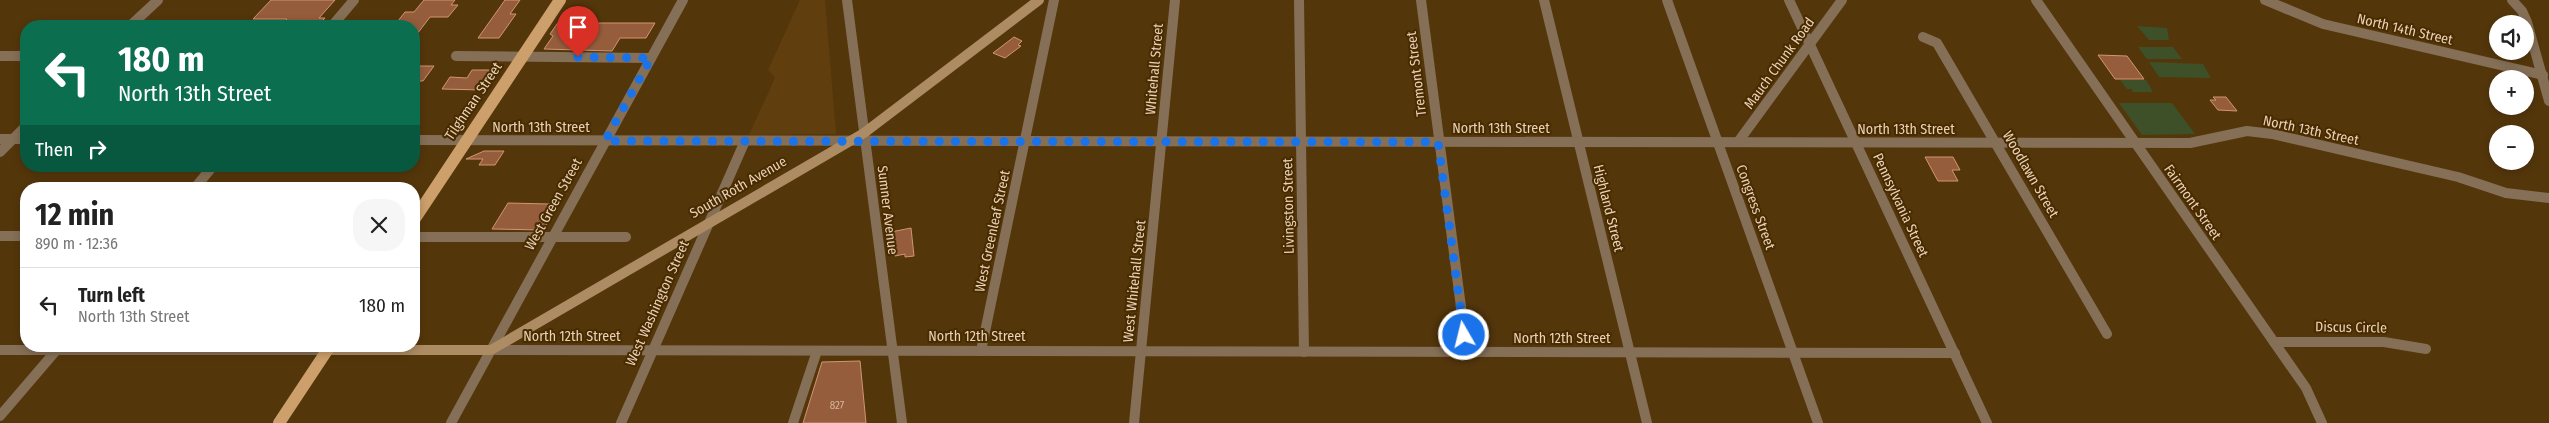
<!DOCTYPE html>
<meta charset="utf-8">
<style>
body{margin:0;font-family:"Fira Sans Condensed",sans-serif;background:#f6f6f6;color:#222;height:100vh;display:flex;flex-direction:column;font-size:19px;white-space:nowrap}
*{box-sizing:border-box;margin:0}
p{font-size:16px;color:#767676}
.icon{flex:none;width:28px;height:28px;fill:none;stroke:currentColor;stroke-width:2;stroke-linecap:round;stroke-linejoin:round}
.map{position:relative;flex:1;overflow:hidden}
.sheet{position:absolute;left:20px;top:182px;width:400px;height:170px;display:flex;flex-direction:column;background:#fff;border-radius:20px;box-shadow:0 2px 8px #0003}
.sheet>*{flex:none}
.top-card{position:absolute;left:20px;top:20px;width:400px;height:152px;border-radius:20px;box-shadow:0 2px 8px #0003;background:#0b6e4f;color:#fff;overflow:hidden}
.tools{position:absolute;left:2489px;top:15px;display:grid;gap:10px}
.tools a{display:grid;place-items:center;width:45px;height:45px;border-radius:50%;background:#fff;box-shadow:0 2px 8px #0003;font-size:25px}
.pin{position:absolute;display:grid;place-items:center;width:42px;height:42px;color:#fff;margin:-51px -21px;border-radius:50% 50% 50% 0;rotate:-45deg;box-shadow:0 0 5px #0007}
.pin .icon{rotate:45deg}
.me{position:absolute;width:55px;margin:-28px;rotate:352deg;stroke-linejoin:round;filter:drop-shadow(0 0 4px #0008)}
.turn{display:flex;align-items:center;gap:18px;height:105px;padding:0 15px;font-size:22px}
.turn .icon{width:65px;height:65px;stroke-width:2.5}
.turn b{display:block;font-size:35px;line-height:42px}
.then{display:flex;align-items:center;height:48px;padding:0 15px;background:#0003;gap:10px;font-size:19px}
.round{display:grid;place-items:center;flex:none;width:52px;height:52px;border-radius:20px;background:#f6f6f6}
.head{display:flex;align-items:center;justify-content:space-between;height:85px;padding:0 15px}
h1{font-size:30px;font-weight:700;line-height:38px}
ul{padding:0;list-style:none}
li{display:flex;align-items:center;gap:15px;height:75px;padding:0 15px;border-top:1px solid #e0e0e0}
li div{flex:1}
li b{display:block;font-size:19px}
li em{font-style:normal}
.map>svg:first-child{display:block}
.built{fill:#613e0d}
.green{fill:#3d5028}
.building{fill:#955d3c;stroke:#d29573}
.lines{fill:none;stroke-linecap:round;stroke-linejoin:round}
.minor{stroke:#856f57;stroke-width:10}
.tertiary{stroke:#856f57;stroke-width:10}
.secondary{stroke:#ad8b63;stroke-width:10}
.primary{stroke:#cc9f6b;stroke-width:12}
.route{stroke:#1a73e8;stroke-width:9;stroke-dasharray:0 16.2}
.labels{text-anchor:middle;stroke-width:4;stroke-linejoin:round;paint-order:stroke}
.number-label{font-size:11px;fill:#d4b599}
.street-label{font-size:14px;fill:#e9d2b8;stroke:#492b00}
</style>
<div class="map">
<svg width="2549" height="423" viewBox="0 0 2549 423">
<rect width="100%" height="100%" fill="#54360b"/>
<polygon class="built" points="800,0 825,0 836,134 749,135 775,78 768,70"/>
<g class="green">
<polygon points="2137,26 2167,28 2169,40 2149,40"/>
<polygon points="2138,47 2173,47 2182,59 2147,59"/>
<polygon points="2149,62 2203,64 2211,78 2159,77"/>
<polygon points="2120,80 2146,80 2153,92 2133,92 2132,89 2127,89"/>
<polygon points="2119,103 2172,103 2195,134 2142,135"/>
</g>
<g class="building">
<polygon points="271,0 335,0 319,18 325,18 318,26 280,26 287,19 253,19"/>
<polygon points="424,0 455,0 451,5 458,5 448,17 430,17 414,38 414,26 394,26 405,12 414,12"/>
<polygon points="505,0 520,0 510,14 516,14 504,31 499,38 478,38"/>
<polygon points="564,14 573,23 655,23 646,38 620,38 612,51 544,49 553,36 550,34"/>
<polygon points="1014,37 1022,41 1018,45 1021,46 1005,58 993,53"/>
<polygon points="2098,55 2127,56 2144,79 2115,79"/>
<polygon points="414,66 434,66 423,81 414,81"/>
<polygon points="472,70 495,70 481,90 442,89 450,77 467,78"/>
<polygon points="2213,97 2226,97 2237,111 2218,110 2210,100 2216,100"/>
<polygon points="484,151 504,151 495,165 479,165 483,159 466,159"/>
<polygon points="1925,157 1953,157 1960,170 1952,170 1958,181 1938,181"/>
<polygon points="508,203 549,204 558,204 543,230 492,229"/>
<polygon points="911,228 914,256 905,257 905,254 895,256 891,232"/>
<polygon points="860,361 866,423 803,423 822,362"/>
</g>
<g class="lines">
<g class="minor">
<polyline points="1299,0 1304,352"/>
<polyline points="1421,0 1467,353"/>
<polyline points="1544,0 1647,423"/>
<polyline points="1667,0 1818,423"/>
<polyline points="1789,0 1987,423"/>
<polyline points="2036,0 2306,388 2322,423"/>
<polyline points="2265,0 2323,24 2543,75"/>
<polyline points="2512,0 2522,11 2527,22 2549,101"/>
<polyline points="130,26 158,0"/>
<polyline points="1923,37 1937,43 2107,334"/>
<polyline points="0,56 26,56"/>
<polyline points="456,56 651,58"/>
<polyline points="0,139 26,139"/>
<polyline points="414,140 2190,143 2247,131 2272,134 2458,177 2506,193 2549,198"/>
<polyline points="1738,142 1842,0"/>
<polyline points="0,152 26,126"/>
<polyline points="0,236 26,236"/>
<polyline points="414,237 626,237"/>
<polyline points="2274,342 2384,342 2426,349"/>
<polyline points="0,350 328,350"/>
<polyline points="491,350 1955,353"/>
<polyline points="981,351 1054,0"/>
<polyline points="451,423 683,0"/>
<polyline points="621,423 745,141"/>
<polyline points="793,423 817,351"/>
<polyline points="1134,423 1175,0"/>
</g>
<g class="tertiary">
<polyline points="847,0 902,423"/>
<polyline points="332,26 354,0"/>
<polyline points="194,189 213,166"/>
<polyline points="0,416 60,346"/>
</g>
<polyline class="secondary" points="328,350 491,350 864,133 1039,0"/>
<g class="primary">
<polyline points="414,220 560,0"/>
<polyline points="279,423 330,346"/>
</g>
</g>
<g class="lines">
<polyline class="route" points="578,57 651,58 605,141 1438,142 1464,335"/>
</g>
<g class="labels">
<g class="number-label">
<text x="837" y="409">827</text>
</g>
<g class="street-label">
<text transform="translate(2405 29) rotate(13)" y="5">North 14th Street</text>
<text transform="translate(1779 63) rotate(-54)" y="5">Mauch Chunk Road</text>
<text transform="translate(1154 69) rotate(-85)" y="5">Whitehall Street</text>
<text transform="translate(1416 74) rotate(-97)" y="5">Tremont Street</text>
<text transform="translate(473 101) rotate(-56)" y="5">Tilghman Street</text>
<text x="541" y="132">North 13th Street</text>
<text x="1501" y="133">North 13th Street</text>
<text x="1906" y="134">North 13th Street</text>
<text transform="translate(2311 130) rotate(12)" y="5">North 13th Street</text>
<text transform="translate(2031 174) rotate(60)" y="5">Woodlawn Street</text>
<text transform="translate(738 187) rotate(-30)" y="5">South Roth Avenue</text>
<text transform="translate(2193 202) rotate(55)" y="5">Fairmont Street</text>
<text transform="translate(553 204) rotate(-61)" y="5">West Green Street</text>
<text transform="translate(1901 205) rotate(65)" y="5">Pennsylvania Street</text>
<text transform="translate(1288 206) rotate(-91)" y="5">Livingston Street</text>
<text transform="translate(1756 207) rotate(70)" y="5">Congress Street</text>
<text transform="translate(1609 208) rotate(76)" y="5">Highland Street</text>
<text transform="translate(888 210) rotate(83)" y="5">Sumner Avenue</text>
<text transform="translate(992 231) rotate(-78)" y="5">West Greenleaf Street</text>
<text transform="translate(1134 281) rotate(-84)" y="5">West Whitehall Street</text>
<text transform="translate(657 303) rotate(-66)" y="5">West Washington Street</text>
<text transform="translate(2351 327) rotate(1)" y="5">Discus Circle</text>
<text x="572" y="341">North 12th Street</text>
<text x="977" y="341">North 12th Street</text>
<text x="1562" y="343">North 12th Street</text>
</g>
</g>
</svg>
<div class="tools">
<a><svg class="icon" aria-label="sound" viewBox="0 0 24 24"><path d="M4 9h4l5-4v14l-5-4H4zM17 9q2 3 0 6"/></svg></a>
<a>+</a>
<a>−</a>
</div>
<div class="pin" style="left:578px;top:57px;background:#d93025"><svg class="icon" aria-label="arrive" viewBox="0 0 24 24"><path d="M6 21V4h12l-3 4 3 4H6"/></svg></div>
<svg class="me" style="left:1464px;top:335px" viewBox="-20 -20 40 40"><circle r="17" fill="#1a73e8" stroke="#fff" stroke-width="3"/><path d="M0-11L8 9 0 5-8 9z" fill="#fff"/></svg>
<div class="top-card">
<div class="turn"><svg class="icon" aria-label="left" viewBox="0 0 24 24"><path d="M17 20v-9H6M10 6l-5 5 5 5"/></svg><div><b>180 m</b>North 13th Street</div></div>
<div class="then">Then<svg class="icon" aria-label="right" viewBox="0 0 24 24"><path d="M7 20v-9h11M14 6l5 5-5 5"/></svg></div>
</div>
<section class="sheet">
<div class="head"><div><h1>12 min</h1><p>890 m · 12:36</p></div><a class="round"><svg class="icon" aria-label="close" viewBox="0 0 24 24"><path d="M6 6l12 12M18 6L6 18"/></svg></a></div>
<ul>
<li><svg class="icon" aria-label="left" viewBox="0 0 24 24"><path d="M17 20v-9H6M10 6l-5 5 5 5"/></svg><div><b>Turn left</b><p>North 13th Street</p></div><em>180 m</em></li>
</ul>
</section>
</div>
